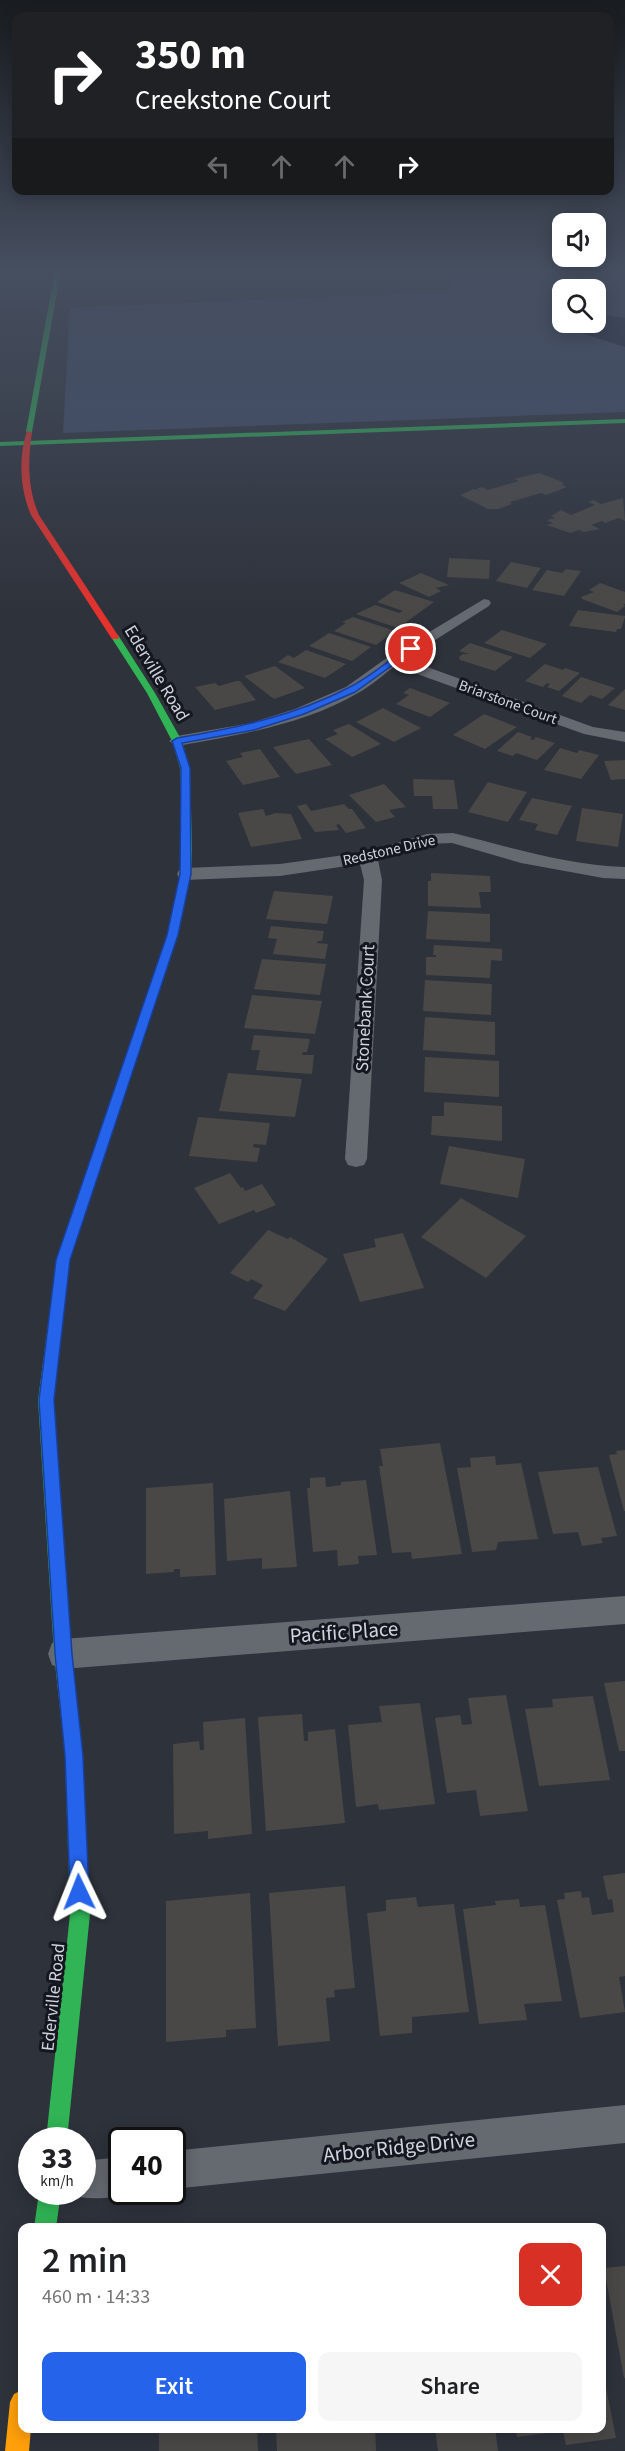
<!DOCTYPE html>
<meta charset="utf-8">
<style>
body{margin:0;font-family:"Source Sans 3",sans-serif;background:#f6f6f6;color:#202124;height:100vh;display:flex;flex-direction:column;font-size:22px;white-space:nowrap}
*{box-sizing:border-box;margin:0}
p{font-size:20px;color:#757577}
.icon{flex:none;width:33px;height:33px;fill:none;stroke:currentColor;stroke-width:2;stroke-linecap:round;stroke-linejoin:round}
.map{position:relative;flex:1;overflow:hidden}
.panel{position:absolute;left:18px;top:2223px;width:588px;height:210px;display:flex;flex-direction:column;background:#fff;border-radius:12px;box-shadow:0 3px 15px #0003}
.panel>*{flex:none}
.top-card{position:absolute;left:12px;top:12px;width:602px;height:183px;border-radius:12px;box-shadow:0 3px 15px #0003;background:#202124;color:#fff;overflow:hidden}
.buttons{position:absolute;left:552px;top:213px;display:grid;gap:12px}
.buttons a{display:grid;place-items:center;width:54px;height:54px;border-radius:12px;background:#fff;box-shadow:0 3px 15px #0003;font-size:30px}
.speed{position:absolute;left:18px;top:2127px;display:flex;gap:12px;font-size:30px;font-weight:700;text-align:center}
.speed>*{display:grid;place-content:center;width:78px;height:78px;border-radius:50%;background:#fff;box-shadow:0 3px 15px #0003;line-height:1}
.speed small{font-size:15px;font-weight:400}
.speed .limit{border:3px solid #111;border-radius:9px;background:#fff;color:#111}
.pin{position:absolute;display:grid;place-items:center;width:51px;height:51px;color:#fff;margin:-26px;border:3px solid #fff;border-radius:50%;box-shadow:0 2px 6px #0007}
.me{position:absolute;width:66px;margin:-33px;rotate:358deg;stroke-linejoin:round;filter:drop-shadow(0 0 4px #0008)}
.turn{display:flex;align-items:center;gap:21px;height:126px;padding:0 24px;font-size:27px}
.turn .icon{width:78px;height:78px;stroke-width:2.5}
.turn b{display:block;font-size:42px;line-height:51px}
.lanes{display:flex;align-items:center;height:57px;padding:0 24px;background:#0003;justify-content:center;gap:30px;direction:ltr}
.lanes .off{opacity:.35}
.round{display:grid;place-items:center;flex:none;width:63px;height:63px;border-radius:12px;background:#f6f6f6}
.headline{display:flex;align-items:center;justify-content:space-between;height:102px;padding:0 24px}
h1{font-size:36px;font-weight:600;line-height:45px}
.primary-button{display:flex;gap:12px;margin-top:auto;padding:12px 24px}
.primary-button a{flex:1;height:69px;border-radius:12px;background:#2563eb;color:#fff;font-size:24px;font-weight:600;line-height:69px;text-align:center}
.primary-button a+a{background:#f6f6f6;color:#202124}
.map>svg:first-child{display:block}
.green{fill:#404b69;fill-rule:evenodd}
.water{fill:#0f1735}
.building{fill:#494846}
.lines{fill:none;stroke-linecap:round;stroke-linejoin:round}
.street{fill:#656970;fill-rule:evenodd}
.fast{fill:#30b455;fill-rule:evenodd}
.slow{fill:#ff9f0a;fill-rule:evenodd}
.jam{fill:#e5322d;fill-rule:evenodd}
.route{fill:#2563eb;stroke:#184099;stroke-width:1.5}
.labels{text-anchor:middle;stroke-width:6;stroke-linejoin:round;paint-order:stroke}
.far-street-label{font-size:15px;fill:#cfd4df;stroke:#15171f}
.street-label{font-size:18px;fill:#cfd4df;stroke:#15171f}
.near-street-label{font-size:21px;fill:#cfd4df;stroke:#15171f}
</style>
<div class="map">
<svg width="625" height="2451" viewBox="0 0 625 2451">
<rect width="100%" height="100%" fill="#2e323b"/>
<path class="green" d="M 458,270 L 625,270 L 625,412 L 63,433 L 70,308 L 446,292 ZM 562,290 L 596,290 L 596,322 L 562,322 Z"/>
<polygon class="water" points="596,314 625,318 625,347 569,329 561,324 562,319 562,322 596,322"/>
<g class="building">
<polygon points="539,473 560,481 564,484 561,485 567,487 546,495 541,493 510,502 512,504 498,509 488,509 460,495 474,489 481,491 476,489 482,487 488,490 519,481 514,479"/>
<polygon points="623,498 625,521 619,518 605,523 602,521 591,525 600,529 584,532 579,530 570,533 547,525 553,523 547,520 555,518 551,516 561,510 571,515 595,505 588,502 594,500 601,504"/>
<polygon points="449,558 490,560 489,579 447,577"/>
<polygon points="511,562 541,568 527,588 496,581"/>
<polygon points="566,569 581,571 564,596 532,590 547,570 562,573"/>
<polygon points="421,573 449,585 436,588 441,591 429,597 399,583"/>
<polygon points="600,583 625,592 625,604 623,604 625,606 617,612 582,599 581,597 594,592 589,590"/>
<polygon points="395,590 434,602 398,628 356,614 375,605 399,613 403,611 377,602"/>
<polygon points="578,610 625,616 625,617 621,629 617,629 616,632 569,626"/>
<polygon points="353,617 395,631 376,645 334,631 346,623 342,622"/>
<polygon points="502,630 547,644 530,658 484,643"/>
<polygon points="329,633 371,647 352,661 309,646"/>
<polygon points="470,643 513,657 495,671 460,660 459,657 463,654 469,654 459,651"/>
<polygon points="306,650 346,664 325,678 278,662 288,655 294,658"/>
<polygon points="545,664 563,670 565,668 580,673 559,691 547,687 550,684 547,683 543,687 525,681"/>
<polygon points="275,666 305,688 274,699 244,676"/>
<polygon points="581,677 615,688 602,699 590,695 581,703 562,696"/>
<polygon points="236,681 240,681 256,700 215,710 195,687 215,683 219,686"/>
<polygon points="410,688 450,703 430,717 396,704 409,695 403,693"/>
<polygon points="625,689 625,710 608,705"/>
<polygon points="383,708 421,728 394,742 356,722"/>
<polygon points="484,714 517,727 485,749 453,735"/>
<polygon points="349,724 381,744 352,757 325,739 338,734 333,730"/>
<polygon points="518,732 532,737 530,739 533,740 536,737 555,743 537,760 516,753 513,756 497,751"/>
<polygon points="309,739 332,765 296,774 273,747"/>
<polygon points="560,748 577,753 579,750 599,755 581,779 544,770"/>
<polygon points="260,749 280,777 243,785 226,761 243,757 240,753"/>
<polygon points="625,760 625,779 611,780 604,761"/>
<polygon points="413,779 454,780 458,809 433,809 432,796 414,796"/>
<polygon points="488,782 527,792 508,822 468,812"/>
<polygon points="384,784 406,807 389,810 395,817 376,822 349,795"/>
<polygon points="532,798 572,806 557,835 535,830 538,824 519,820"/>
<polygon points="306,804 311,811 344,804 349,809 352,809 366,828 346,833 339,824 336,825 339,830 315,832 297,806"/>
<polygon points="582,808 623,814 618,847 576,841"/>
<polygon points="263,809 266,816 276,813 291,814 302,839 251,847 238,813"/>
<polygon points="431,873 490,876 491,892 479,892 481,908 428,906 428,881 431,881"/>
<polygon points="274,891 333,896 327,924 266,919"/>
<polygon points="428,911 490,914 490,942 426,939"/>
<polygon points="271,926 324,931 322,941 318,941 317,943 328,944 325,959 273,954 277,939 268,938"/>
<polygon points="434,945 502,949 502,961 491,960 490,978 426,975 426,957 436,957 436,955 433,955"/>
<polygon points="262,959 326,964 320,995 254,989"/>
<polygon points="425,980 492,984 491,1015 423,1011"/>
<polygon points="252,995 322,1001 315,1034 244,1028"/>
<polygon points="425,1017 495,1022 495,1055 423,1050"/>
<polygon points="254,1035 310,1039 307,1052 303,1052 302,1055 314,1055 312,1074 256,1070 260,1050 251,1050"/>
<polygon points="425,1057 499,1061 499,1097 424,1092"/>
<polygon points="228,1073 302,1079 295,1117 219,1111"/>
<polygon points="444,1102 502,1106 502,1141 431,1135 432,1116 444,1116"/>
<polygon points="198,1117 270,1123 266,1145 254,1144 253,1147 260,1148 257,1162 189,1156"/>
<polygon points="449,1146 525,1159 518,1198 440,1184"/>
<polygon points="230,1173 241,1188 243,1187 245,1191 262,1184 276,1205 256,1213 254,1210 219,1224 194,1188"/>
<polygon points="461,1198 526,1236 486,1278 421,1237"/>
<polygon points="268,1230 288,1239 290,1237 328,1259 285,1311 253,1298 263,1285 251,1279 248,1282 230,1273"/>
<polygon points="403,1233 424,1288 360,1302 343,1254 376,1247 374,1239"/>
<polygon points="440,1443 462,1554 412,1559 411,1552 392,1553 379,1466 383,1466 380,1449"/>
<polygon points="625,1450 625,1511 624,1511 609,1455 617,1454 616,1451"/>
<polygon points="495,1456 496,1465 521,1463 538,1539 498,1542 496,1550 472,1552 457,1468 471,1467 470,1458"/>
<polygon points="598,1467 617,1536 601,1538 603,1543 582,1546 578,1532 553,1534 538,1472"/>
<polygon points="325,1477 326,1487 341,1485 341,1482 366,1480 377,1555 358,1556 359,1564 338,1566 337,1550 313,1552 307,1488 310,1488 310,1478"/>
<polygon points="213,1483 216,1575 180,1577 180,1569 174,1569 174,1572 146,1574 146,1488"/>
<polygon points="290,1491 297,1567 262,1569 262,1558 227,1561 224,1499"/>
<polygon points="625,1681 625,1751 619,1751 604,1683"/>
<polygon points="506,1695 528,1811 480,1816 476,1790 447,1793 435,1718 460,1715 462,1725 472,1724 468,1698"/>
<polygon points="593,1696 610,1780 539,1786 525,1709 553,1707 552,1699"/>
<polygon points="420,1703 435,1804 379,1810 378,1804 356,1807 348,1725 382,1722 379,1706"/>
<polygon points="302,1714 304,1741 308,1741 308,1732 335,1729 345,1823 266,1831 258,1717"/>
<polygon points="245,1718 252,1834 208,1839 208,1831 174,1834 173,1744 199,1741 200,1750 204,1750 203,1722"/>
<polygon points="625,1873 625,1976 619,1977 625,2012 580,2018 557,1900 565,1899 564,1893 581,1891 582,1898 589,1897 592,1915 614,1912 612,1899 608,1900 603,1876"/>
<polygon points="345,1886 355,1988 334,1990 335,1997 326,1998 330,2041 278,2046 269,1893"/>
<polygon points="250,1893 256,2028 226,2030 226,2037 166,2042 166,1901"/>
<polygon points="416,1897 418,1907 454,1904 469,2012 412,2017 412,2033 380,2036 367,1913 386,1911 386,1900"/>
<polygon points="519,1899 520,1907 545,1905 562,2001 524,2004 527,2020 479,2024 463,1909 496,1905 495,1901"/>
<polygon points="625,2266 625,2378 624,2378 604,2268"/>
<polygon points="602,2367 616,2438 566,2445 563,2431 517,2437 515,2428 602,2428"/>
<polygon points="159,2428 257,2428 258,2451 159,2451"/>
<polygon points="276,2428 375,2428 376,2451 277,2451"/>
<polygon points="435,2428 495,2428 498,2451 438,2451"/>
</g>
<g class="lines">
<g class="street">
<path d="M 484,599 L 489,600 L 491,603 L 489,606 L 405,659 L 593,727 L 625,732 L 625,742 L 584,734 L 395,666 C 383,675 371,686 358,693 C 303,725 238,735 177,746 L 169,741 L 177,736 L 251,723 L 295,709 L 346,687 L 388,657 Z"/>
<path d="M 453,833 C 510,847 566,865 625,867 L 625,879 L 603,878 L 521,863 L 452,843 L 428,844 L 378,860 L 382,880 L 367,1159 L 364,1165 L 356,1167 L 348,1165 L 345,1159 L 364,880 L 360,864 L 280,876 L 186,880 L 179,878 L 177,874 L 179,870 L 186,868 L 280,864 L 366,852 L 427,834 Z"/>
<polygon points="625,1596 625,1624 63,1669 52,1665 48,1654 52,1643 63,1639"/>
<polygon points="625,2105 625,2143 172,2189 172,2151"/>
<path d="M 122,2157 L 122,2192 L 131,2192 C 112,2199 87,2201 68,2194 L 67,2192 L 82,2192 L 82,2161 Z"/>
</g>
<g class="fast">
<polygon points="55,270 61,270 32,432 29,434 26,432"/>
<polygon points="625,419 625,423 0,446 0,442"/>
<polygon points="115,634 118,635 155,693 182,741 190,768 192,850 191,874 178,935 118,1116 112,1120 106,1116 168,935 181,874 182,850 180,768 172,741 147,693 111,637"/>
<polygon points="57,1303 62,1305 64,1309 54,1400 72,1654 83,1756 90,1914 67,2140 46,2140 70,1914 65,1756 54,1654 38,1400 50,1309 52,1305"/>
<polygon points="39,2192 61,2192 56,2228 34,2228"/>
</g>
<g class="slow">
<polygon points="112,1112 118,1116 70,1260 64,1309 62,1313 52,1313 50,1309 56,1260 106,1116"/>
<polygon points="22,2390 22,2428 31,2428 29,2451 5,2451 10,2402 14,2394"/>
</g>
<path class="jam" d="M 27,431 L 32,432 C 28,461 27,487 39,515 L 119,637 L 118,639 L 112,639 L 31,515 C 20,489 18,458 27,431 Z"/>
</g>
<linearGradient id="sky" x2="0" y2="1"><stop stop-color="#191c20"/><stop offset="0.44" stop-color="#464f60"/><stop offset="1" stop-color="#464f60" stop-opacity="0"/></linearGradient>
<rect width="625" height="613" fill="url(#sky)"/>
<path class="route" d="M 408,647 L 415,649 L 355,692 L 304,714 L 254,730 L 182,743 L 190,768 L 191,874 L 178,935 L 70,1260 L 54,1400 L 72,1654 L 83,1756 L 89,1892 L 86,1898 L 79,1901 L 72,1898 L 70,1892 L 65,1756 L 55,1654 L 39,1400 L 56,1260 L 167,935 L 180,874 L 181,768 L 172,741 L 177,738 C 236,728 294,716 348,688 C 369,678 388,661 408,647 Z"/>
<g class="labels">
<g class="far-street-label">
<text transform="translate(508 702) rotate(20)" y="5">Briarstone Court</text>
<text transform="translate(389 850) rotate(-13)" y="5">Redstone Drive</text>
</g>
<g class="street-label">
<text transform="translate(157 673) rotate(59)" y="6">Ederville Road</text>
<text transform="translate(365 1008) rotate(-87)" y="6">Stonebank Court</text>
<text transform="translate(53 1997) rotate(-84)" y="6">Ederville Road</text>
</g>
<g class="near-street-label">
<text transform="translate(344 1632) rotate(-4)" y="7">Pacific Place</text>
<text transform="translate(399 2147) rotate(-6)" y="7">Arbor Ridge Drive</text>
</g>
</g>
</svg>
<div class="buttons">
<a><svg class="icon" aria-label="sound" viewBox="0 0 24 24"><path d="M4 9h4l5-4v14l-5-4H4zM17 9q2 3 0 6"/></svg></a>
<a><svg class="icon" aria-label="search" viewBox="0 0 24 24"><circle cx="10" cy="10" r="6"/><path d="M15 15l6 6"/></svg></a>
</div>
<div class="speed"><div>33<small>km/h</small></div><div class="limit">40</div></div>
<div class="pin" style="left:411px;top:649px;background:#d93025"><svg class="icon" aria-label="arrive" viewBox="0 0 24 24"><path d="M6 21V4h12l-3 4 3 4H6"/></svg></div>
<svg class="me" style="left:79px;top:1892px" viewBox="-20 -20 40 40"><path d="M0-17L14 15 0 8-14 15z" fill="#2563eb" stroke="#fff" stroke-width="4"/></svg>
<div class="top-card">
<div class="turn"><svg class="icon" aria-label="right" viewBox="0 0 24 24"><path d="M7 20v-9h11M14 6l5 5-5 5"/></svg><div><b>350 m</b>Creekstone Court</div></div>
<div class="lanes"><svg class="icon off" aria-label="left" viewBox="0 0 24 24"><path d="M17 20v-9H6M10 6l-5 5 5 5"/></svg><svg class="icon off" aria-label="ahead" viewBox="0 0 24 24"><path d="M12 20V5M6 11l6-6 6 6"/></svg><svg class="icon off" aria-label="ahead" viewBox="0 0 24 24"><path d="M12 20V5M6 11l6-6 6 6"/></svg><svg class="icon" aria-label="right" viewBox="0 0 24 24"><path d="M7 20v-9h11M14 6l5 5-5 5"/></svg></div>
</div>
<section class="panel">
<div class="headline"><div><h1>2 min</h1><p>460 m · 14:33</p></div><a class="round" style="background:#d93025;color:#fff"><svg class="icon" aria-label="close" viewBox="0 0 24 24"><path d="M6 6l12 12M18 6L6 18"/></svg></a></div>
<div class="primary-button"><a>Exit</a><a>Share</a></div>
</section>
</div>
